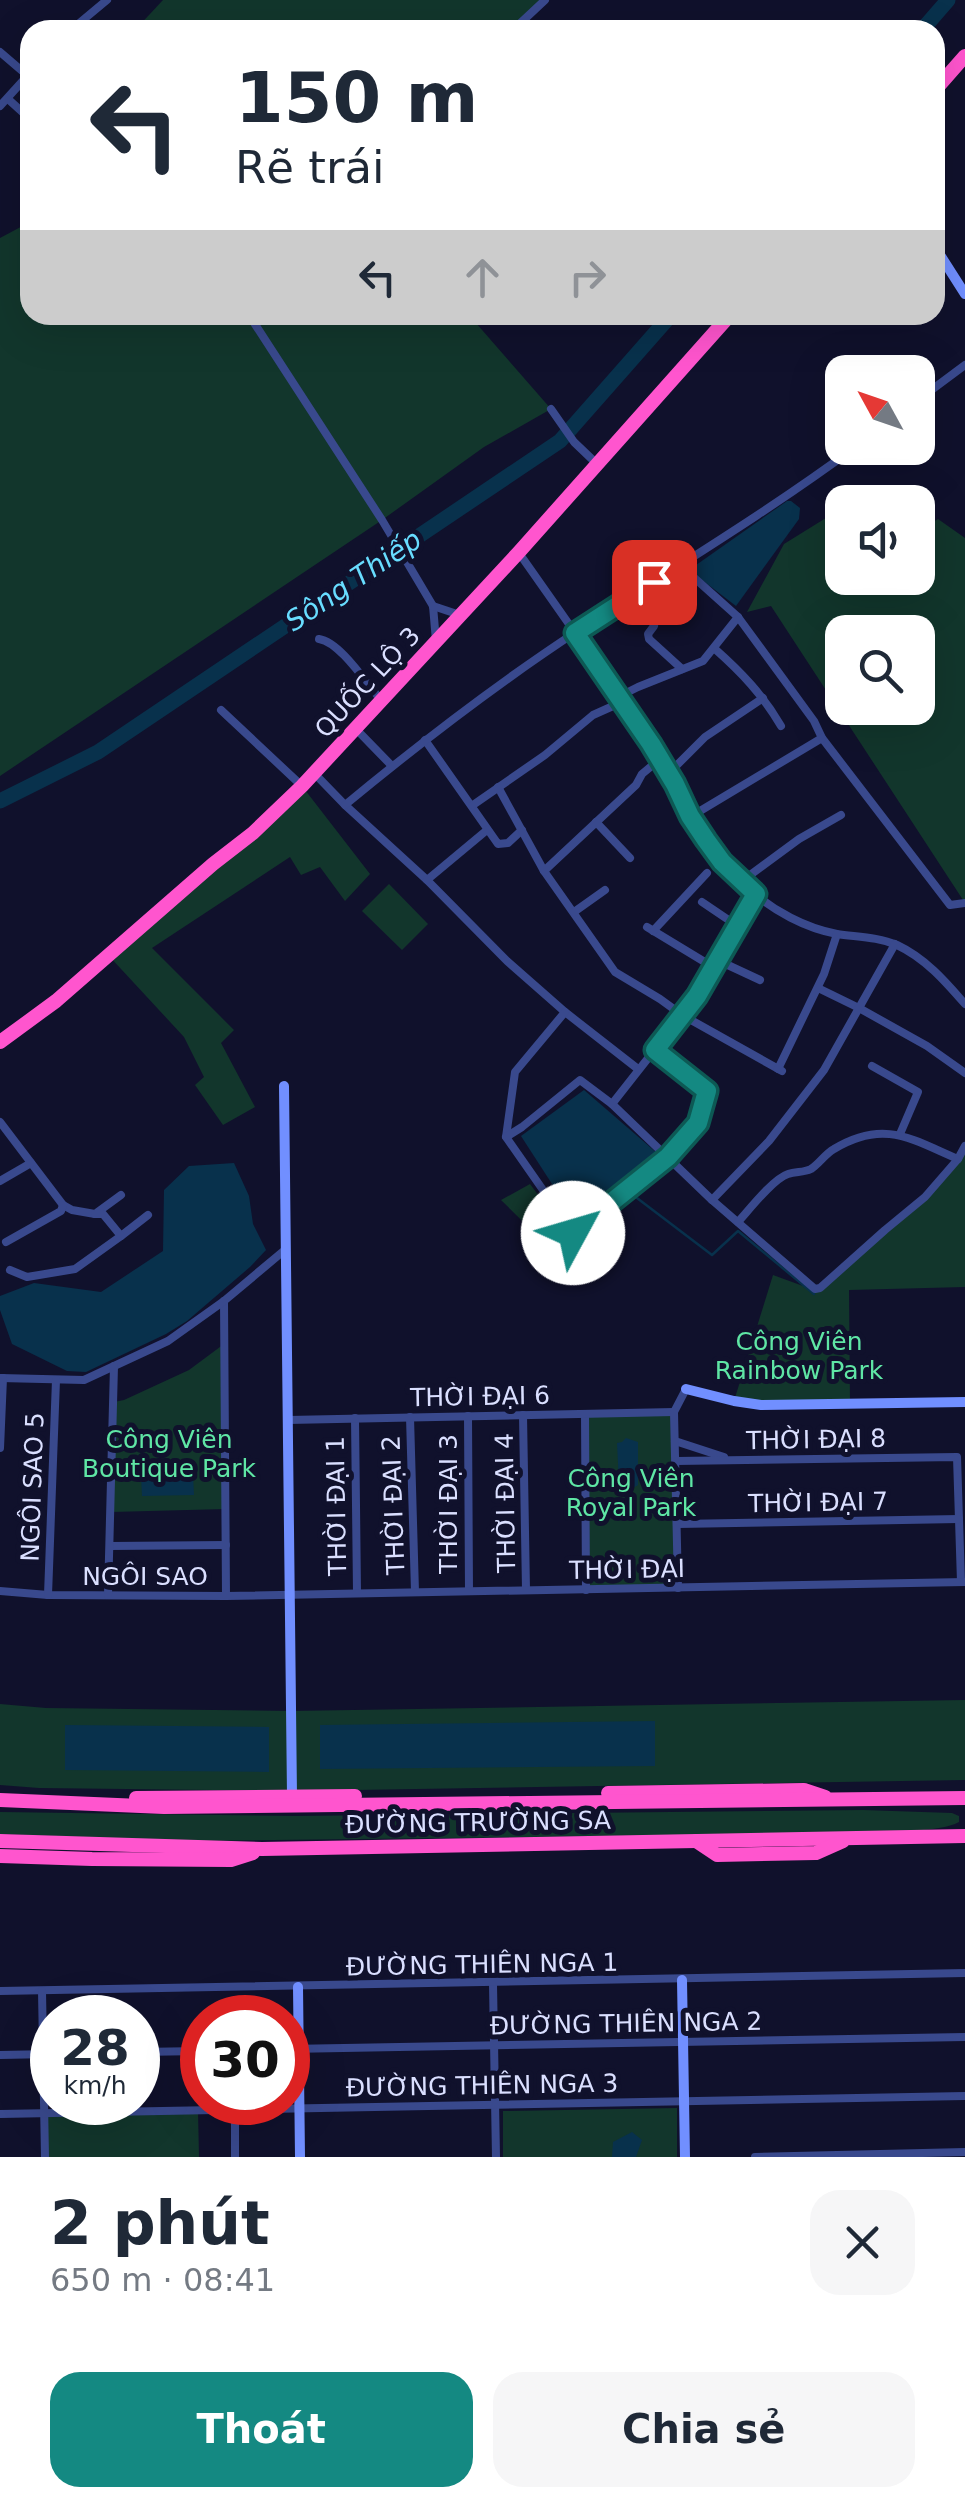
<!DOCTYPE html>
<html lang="vi">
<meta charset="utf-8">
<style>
body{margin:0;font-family:"DejaVu Sans",sans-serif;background:#f6f6f7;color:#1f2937;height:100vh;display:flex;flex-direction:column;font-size:38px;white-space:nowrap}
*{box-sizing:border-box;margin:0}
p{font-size:32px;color:#747a83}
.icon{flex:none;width:55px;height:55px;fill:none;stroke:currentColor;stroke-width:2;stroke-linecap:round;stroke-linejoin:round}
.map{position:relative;height:2157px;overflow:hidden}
.details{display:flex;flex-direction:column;background:#fff;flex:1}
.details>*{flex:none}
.guide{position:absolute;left:20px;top:20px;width:925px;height:305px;border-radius:30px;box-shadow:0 10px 40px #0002;background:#fff;color:#1f2937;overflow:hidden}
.needle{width:65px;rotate:310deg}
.fabs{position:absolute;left:825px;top:355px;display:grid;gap:20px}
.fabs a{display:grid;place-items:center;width:110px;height:110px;border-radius:20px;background:#fff;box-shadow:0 10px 40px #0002;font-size:50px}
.speed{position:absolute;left:30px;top:1995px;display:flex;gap:20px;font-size:50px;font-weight:700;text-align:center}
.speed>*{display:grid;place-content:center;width:130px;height:130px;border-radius:50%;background:#fff;box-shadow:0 10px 40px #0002;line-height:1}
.speed small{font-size:25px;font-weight:400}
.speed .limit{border:15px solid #d22;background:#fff;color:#111}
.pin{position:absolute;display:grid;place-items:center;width:85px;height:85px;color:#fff;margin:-42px;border-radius:20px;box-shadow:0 5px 15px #0006}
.me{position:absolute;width:110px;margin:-55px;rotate:51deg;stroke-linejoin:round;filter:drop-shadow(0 0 8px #0008)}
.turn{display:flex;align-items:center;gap:35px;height:210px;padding:0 50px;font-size:45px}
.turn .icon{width:130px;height:130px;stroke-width:2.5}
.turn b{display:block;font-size:70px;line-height:85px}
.lanes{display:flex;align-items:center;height:95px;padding:0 50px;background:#0003;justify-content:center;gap:50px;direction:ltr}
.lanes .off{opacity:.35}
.round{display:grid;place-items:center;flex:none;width:105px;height:105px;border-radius:30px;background:#f6f6f7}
.summary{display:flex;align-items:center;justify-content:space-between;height:170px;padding:0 50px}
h1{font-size:60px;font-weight:700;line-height:75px}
.button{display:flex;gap:20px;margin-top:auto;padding:20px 50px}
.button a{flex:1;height:115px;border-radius:30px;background:#148982;color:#fff;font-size:40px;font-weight:700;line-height:115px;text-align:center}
.button a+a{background:#f6f6f7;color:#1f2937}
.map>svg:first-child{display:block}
.green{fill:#12362c;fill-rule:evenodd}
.water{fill:#08314c}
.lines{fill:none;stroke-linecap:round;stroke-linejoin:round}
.stream{stroke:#08314c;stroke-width:2.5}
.river{stroke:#08314c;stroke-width:15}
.street{stroke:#39498d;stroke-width:8}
.secondary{stroke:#718fff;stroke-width:10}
.highway{stroke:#ff55ce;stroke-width:14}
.route-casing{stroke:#0d5954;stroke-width:25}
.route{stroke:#148982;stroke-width:18}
.labels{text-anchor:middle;stroke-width:10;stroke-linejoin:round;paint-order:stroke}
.street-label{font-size:25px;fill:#dadfff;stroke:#10112c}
.park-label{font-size:25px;fill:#5fe6a5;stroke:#10112c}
.water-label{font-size:28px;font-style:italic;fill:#68ddff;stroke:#10112c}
</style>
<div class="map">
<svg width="965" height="2157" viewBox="0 0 965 2157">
<rect width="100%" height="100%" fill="#10112c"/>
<g class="green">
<polygon points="163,0 544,0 513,30 135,30"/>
<polygon points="30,222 30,315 469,315 551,409 484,447 382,520 0,776 0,238"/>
<path d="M 842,508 L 842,578 L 918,578 L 918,531 L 938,519 L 965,538 L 965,903 L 771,606 L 747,612 L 784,544 ZM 842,632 L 918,632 L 918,708 L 842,708 Z"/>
<polygon points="302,786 370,874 345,901 320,867 301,875 290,857 152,948 234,1030 221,1043 255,1107 223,1125 195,1085 204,1077 184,1037 109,956"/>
<polygon points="389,884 428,924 402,950 362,911"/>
<polygon points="965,1144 965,1287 849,1290 850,1404 734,1401 773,1275 814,1290 925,1197"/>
<polygon points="530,1184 581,1252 564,1262 501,1200"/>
<polygon points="224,1344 226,1509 111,1512 114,1402 124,1400 189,1370"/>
<polygon points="674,1412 678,1588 586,1590 585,1414"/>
<polygon points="965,1700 965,1780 292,1791 39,1788 0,1785 0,1704 46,1708 291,1711"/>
<path d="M 863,1810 L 952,1813 L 959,1816 L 959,1822 C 939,1833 887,1831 862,1833 L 194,1841 L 0,1834 L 0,1812 L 295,1816 Z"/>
<polygon points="677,2108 677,2157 503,2157 503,2111"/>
<polygon points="198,2110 199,2157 45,2157 44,2113"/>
</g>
<g class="water">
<polygon points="787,501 791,501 800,508 799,519 736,606 689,570"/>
<polygon points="584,1090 657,1153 574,1218 521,1136"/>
<polygon points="234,1163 249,1196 253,1224 266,1250 250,1267 187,1321 166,1334 86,1372 67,1371 12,1344 0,1310 0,1296 34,1283 101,1292 163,1251 164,1190 189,1166"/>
<polygon points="626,1438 638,1442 638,1485 628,1491 619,1484 617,1443 622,1442"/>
<polygon points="166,1470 170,1470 176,1475 193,1475 194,1495 142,1496 141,1476 161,1476"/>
<polygon points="655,1721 655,1766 320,1769 320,1725"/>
<polygon points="65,1725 269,1727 269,1772 65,1770"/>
<polygon points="632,2132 642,2140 636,2157 612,2157 613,2142"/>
</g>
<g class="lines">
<polyline class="stream" points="633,1195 712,1255 738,1231 814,1294"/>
<g class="river">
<polyline points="922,30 948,0"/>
<polyline points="0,801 98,752 560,441 671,315"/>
</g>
<g class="street">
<polyline points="71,30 107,0"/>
<polyline points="513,30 545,0"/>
<polyline points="0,52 28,76"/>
<polyline points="8,99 30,119"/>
<polyline points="0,106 30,73"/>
<polyline points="249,315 382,520 433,606 436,641"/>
<polyline points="918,400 965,365"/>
<polyline points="551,409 574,442 597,464"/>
<path d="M 519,553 C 564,617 610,681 652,747 C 686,800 702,846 750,890 C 774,911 805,928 837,934 C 857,937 878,937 897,945 C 925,958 945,981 965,1004"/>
<polyline points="681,566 738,617 814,721 822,738 950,905 965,903"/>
<polyline points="433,606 460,615"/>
<polyline points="654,626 648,634 649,639 682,669"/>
<path d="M 319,639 C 340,642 366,683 381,700"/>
<path d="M 715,649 C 741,672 763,695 781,726"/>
<polyline points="618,697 638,687 703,661 738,617"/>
<polyline points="221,710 302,786"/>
<polyline points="355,728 392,766"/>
<polyline points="425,740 498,844 508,843 522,830"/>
<polyline points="314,773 345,805 427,880 507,961 565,1012 638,1069"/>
<polyline points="669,773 705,737 763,698"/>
<polyline points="498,787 544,871 615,972 660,999 682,1015 782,1071"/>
<path d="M 345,805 C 420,743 498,683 579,630 C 671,570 766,513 854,448"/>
<polyline points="473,805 545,755 593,715 622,702"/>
<polyline points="690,817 822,738"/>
<polyline points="596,822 630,858"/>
<polyline points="544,871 636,785 642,774 660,759"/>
<polyline points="427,880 487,830"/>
<polyline points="742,881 799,839 841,815"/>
<polyline points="702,902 736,925"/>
<polyline points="574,912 605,890"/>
<polyline points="647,927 713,967"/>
<polyline points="653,931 707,873"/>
<polyline points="717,960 760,980"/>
<polyline points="818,988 859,1008 927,1046 965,1073"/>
<polyline points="565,1012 515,1072 506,1137 573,1233 668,1157 698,1123 707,1091 655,1050"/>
<polyline points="872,1066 918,1092 900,1134"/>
<polyline points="778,1069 824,974 837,934"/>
<polyline points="612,1104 712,1200 815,1289 820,1288 885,1230 925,1197 958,1159"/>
<polyline points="0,1122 63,1205 72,1210 95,1214 121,1195"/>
<polyline points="506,1137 522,1127 580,1080 612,1104 697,996 756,894"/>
<polyline points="0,1181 31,1163"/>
<polyline points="712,1200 769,1141 824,1070 895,944"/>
<path d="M 738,1222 C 749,1210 773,1179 788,1174 C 796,1171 803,1173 811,1169 C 819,1164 825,1154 834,1149 C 884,1119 911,1139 958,1159 L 965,1146"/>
<polyline points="121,1236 148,1215"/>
<polyline points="6,1242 61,1211 63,1205"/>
<polyline points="10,1270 27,1277 75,1269 121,1236 103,1214 95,1214"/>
<polyline points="224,1301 226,1596"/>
<polyline points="0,1378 84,1380 168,1341 224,1301 286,1249"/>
<polyline points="585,1414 586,1590"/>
<polyline points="523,1415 526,1590"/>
<polyline points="468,1416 469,1591"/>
<polyline points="410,1417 415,1592"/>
<polyline points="355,1418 357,1592"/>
<polyline points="288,1420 674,1412"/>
<polyline points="675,1441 724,1457"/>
<polyline points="0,1448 3,1378"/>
<polyline points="676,1461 957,1457 961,1582"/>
<polyline points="678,1524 959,1519"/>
<polyline points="110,1546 226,1545"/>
<polyline points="678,1588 674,1412 686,1389"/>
<polyline points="0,1591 48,1595 226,1596 965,1582"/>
<polyline points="48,1595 56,1380"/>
<polyline points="108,1595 114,1366"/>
<polyline points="493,1984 496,2157"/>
<polyline points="0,1991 965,1973"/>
<polyline points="42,1991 45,2157"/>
<polyline points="288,2049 965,2037"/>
<polyline points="138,2052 202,2051"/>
<polyline points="0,2055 52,2054"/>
<polyline points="235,2109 235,2157"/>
<polyline points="0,2114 965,2096"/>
<polyline points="755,2157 965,2152"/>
</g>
<g class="secondary">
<polyline points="935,247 965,294"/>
<polyline points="284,1086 292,1796"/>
<polyline points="686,1389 734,1401 761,1405 965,1402"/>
<polyline points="682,1980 685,2157"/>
<polyline points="298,1987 300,2157"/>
</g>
<g class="highway">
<polyline points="935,90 965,56"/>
<polyline points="0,1042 56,1001 213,864 253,833 302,786 519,552 730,315"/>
<polyline points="608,1793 804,1790 825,1797"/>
<polyline points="136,1798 355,1796"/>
<polyline points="0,1800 164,1807 965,1798"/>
<polyline points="0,1841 262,1849 965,1836"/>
<polyline points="696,1841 717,1855 816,1853 843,1841"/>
<polyline points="0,1856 92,1859 231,1860 253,1853"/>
</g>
</g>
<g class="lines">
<defs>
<polyline id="route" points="573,1233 668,1157 698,1123 707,1091 655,1050 697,996 756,894 722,862 706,840 690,816 675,784 651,744 575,633 654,582"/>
</defs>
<use href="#route" class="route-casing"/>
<use href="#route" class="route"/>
</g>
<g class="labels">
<g class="street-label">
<text transform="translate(367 682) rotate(-47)" y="9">QUỐC LỘ 3</text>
<text transform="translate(480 1396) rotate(-1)" y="9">THỜI ĐẠI 6</text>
<text transform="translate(816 1439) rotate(-1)" y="9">THỜI ĐẠI 8</text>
<text transform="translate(32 1487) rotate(-88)" y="9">NGÔI SAO 5</text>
<text transform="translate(818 1502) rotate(-1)" y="9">THỜI ĐẠI 7</text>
<text transform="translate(505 1503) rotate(-91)" y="9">THỜI ĐẠI 4</text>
<text transform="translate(448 1504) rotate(-90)" y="9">THỜI ĐẠI 3</text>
<text transform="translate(393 1505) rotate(-92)" y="9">THỜI ĐẠI 2</text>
<text transform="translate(336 1506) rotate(-91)" y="9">THỜI ĐẠI 1</text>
<text transform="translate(627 1569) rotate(-1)" y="9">THỜI ĐẠI</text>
<text x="145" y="1585">NGÔI SAO</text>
<text transform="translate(478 1822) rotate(-1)" y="9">ĐƯỜNG TRƯỜNG SA</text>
<text transform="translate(482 1964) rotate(-1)" y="9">ĐƯỜNG THIÊN NGA 1</text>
<text transform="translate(626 2023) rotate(-1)" y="9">ĐƯỜNG THIÊN NGA 2</text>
<text transform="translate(482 2085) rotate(-1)" y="9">ĐƯỜNG THIÊN NGA 3</text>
</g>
<g class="park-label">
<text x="799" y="1350">Công Viên<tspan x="799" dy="29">Rainbow Park</tspan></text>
<text x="169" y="1448">Công Viên<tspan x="169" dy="29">Boutique Park</tspan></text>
<text x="631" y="1487">Công Viên<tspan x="631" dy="29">Royal Park</tspan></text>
</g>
<g class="water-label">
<text transform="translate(353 580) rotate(-34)" y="10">Sông Thiếp</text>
</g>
</g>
</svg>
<div class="fabs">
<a><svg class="needle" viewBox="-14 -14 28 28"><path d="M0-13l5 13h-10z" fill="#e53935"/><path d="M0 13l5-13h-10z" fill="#747a83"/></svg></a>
<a><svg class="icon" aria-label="sound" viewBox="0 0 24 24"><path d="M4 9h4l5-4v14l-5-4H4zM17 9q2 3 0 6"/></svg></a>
<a><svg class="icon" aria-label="search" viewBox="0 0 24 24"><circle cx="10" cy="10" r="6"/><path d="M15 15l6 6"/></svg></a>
</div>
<div class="speed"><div>28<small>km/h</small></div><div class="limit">30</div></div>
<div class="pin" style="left:654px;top:582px;background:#d93025"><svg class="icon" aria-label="arrive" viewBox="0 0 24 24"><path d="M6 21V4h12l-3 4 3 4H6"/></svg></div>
<svg class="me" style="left:573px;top:1233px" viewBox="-20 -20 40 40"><circle r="19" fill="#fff"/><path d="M0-13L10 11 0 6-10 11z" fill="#148982"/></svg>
<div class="guide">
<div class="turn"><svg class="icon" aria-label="left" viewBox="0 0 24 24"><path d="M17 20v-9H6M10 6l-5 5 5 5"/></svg><div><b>150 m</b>Rẽ trái</div></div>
<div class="lanes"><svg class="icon" aria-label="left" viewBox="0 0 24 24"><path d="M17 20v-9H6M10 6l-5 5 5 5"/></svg><svg class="icon off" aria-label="ahead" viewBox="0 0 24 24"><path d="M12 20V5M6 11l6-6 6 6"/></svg><svg class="icon off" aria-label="right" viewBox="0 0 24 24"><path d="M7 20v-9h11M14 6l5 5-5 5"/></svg></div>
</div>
</div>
<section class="details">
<div class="summary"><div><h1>2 phút</h1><p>650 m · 08:41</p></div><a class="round"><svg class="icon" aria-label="close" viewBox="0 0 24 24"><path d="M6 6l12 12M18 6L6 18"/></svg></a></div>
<div class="button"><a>Thoát</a><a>Chia sẻ</a></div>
</section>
